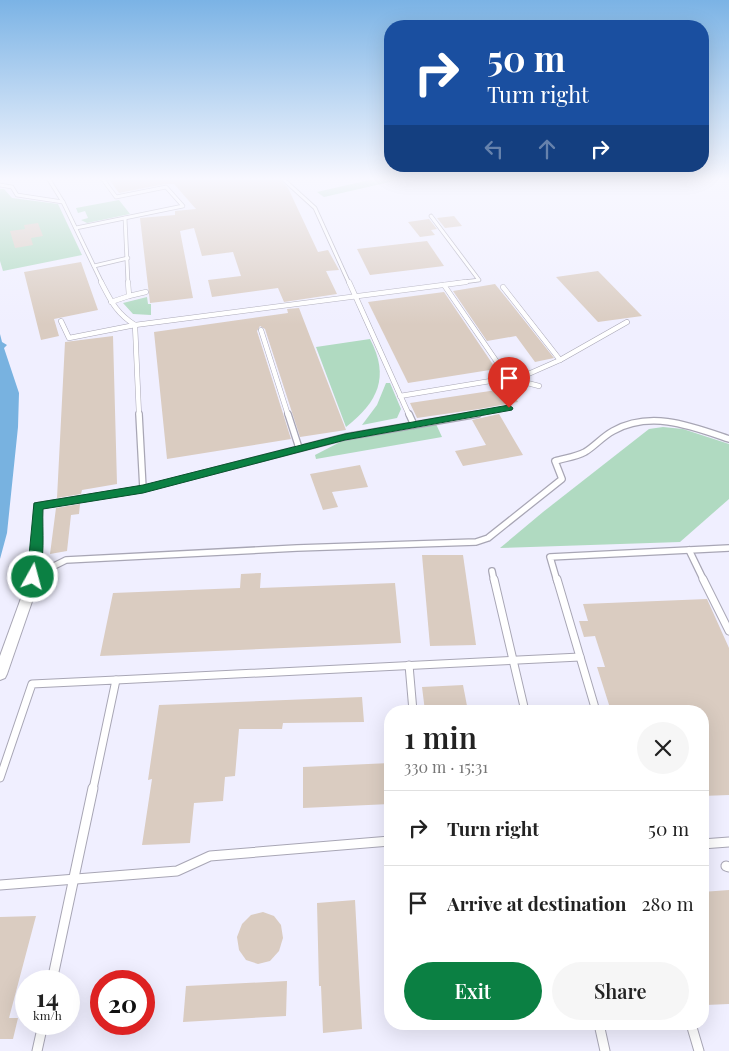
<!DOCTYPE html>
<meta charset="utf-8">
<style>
body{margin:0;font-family:"Playfair Display",serif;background:#f6f6f6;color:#222;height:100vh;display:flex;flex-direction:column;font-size:19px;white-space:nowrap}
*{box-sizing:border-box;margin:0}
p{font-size:16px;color:#767676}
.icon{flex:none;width:28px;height:28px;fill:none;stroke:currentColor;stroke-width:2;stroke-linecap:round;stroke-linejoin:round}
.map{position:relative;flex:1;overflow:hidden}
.details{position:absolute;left:384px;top:705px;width:325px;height:325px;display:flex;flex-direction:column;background:#fff;border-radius:20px;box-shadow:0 5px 20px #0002}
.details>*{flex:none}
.top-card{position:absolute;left:384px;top:20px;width:325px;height:152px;border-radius:20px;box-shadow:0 5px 20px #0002;background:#1a4fa0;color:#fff;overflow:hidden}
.speed{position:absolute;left:15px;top:970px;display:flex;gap:10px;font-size:25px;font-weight:700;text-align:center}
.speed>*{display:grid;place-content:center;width:65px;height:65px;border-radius:50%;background:#fff;box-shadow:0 5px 20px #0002;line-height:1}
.speed small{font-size:12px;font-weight:400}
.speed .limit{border:8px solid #d22;background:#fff;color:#111}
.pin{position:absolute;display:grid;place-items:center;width:42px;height:42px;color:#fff;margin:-51px -21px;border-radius:50% 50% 50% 0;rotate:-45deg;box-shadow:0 0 5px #0007}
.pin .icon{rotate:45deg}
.me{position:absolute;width:55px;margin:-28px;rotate:7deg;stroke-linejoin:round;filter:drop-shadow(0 0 4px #0008)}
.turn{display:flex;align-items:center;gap:18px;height:105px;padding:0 20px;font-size:22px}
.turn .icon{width:65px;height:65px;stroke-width:2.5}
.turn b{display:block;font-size:35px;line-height:42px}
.lanes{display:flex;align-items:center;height:48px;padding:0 20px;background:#0003;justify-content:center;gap:25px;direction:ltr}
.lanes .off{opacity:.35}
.round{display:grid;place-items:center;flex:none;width:52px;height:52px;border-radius:26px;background:#f6f6f6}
.headline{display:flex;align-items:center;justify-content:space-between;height:85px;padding:0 20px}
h1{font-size:30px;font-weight:600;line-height:38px}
.button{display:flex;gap:10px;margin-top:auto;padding:10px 20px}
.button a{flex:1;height:58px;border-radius:30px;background:#0b8043;color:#fff;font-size:20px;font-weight:600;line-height:58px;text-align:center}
.button a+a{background:#f6f6f6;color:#222}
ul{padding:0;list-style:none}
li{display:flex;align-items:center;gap:15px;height:75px;padding:0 20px;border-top:1px solid #e0e0e0}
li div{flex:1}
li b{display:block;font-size:19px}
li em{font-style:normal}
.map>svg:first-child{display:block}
.green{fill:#b0dac1}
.water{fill:#78b2e0}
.building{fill:#daccc1}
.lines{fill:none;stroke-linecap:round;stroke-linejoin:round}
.service-far4-casing{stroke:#a8a6b5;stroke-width:4.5}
.service-far3-casing{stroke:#a8a6b5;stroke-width:5.5}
.service-far2-casing{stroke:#a8a6b5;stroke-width:8}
.service-far1-casing{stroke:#a8a6b5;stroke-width:9}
.service-casing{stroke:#a8a6b5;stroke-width:11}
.minor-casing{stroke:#a8a6b5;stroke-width:2}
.service-far4{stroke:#fff;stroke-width:3}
.service-far3{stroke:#fff;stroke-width:4.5}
.service-far2{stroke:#fff;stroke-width:5.5}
.service-far1{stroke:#fff;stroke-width:7}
.service{stroke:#fff;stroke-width:9}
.minor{fill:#fff;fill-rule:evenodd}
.route{fill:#0b8043;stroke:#07532c}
</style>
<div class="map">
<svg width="729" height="1051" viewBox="0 0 729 1051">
<rect width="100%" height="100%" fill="#f0efff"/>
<g class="green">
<polygon points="378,178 407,178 324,197 317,192"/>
<polygon points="0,189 4,189 12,198 58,204 82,255 3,271 0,261"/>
<polygon points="119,200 130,214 87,223 81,220 88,218 85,211 78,213 76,208"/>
<polygon points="147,297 148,304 151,304 151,315 133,314 123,303"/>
<path d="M 370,339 C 390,377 378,402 346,427 L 316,347 Z"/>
<polygon points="386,383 390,383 401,409 397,418 362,425 377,405"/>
<polygon points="436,424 442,437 316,459 315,455 344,440"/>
<polygon points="663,427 683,429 729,444 729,499 680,542 500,548 543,512 649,429"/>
</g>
<polygon class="water" points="0,334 2,342 7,345 4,348 19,393 18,427 7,533 0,559"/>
<g class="building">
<polygon points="108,178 279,178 288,188 318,252 328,250 339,270 326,271 337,294 284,302 278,288 212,297 208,280 241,276 233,252 202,256 194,228 180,231 193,298 150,303 140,218 175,215 175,211 196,209 174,184 165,184 119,193"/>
<polygon points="454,216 462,226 445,228 437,218"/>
<polygon points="429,219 437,229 431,230 435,235 420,237 408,222"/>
<polygon points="38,223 43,236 31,238 33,245 15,248 10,231 25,229 24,225"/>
<polygon points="427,241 444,266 370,275 357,249"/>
<polygon points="81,262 98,310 54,319 59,336 41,340 24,272"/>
<polygon points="598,271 642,316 598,322 556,277"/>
<polygon points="495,284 516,310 554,358 535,362 516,336 487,341 453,291"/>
<polygon points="444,292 496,369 408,383 368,302"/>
<polygon points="299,308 346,430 300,437 265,329 260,326 257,331 291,439 167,459 154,332 288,313 287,309"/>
<polygon points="113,336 117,484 82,490 81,494 57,498 65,342"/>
<polygon points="510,388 518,402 479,409 417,418 410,403"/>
<polygon points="499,414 523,455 463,466 455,451 486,445 472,420"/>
<polygon points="360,465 368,487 332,492 338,507 323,510 310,474"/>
<polygon points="80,504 79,514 71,515 67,551 50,554 56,508"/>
<polygon points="422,555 463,555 476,645 430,646"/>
<polygon points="261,573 260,588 395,583 401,643 100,656 113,593 240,588 241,574"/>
<polygon points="707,599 729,648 729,795 702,796 702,711 611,711 597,667 605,667 595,636 584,637 579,621 588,621 583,604"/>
<polygon points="463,685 468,711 425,711 422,687"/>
<polygon points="362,697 364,722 283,723 282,729 239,729 235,776 225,777 223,801 194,803 190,843 142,845 152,779 148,780 159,705"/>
<polygon points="390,763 390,804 303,808 303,767"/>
<polygon points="729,890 729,1004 706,1005 702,995 702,892"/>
<polygon points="355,900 362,1029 323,1033 321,986 319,986 317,903"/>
<polygon points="263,912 274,916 281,925 283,938 279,951 270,961 258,964 246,960 239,950 237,937 242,924 251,915"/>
<polygon points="36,916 9,1018 18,1018 13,1039 0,1039 0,917"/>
<polygon points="287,981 286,1016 183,1022 186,986"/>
</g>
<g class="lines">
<defs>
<g id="service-far4">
<polyline points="48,178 63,202 102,283"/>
<polyline points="282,178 315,208 349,283"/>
<polyline points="0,185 12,187 17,195 63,202"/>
<polyline points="431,216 479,280 456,283"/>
<polyline points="125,218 128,283"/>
<polyline points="76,228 183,206 166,187 116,197 102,178"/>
<polyline points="94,266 128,258"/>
</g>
<g id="service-far3">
<path d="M 101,282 C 111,301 116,313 135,325 L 139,415"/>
<polyline points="349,282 409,415"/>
<polyline points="444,285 508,378 539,386"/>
<polyline points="129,296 146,292"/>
<polyline points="111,302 129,296 128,282"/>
<polyline points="61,321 69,338 135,325 466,282"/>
<polyline points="261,330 288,415"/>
<polyline points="560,360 627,322"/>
<polyline points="400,396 526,375 560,360 503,287"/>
<polyline points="471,415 509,408"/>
</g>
<g id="service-far2">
<polyline points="139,414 143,489"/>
<polyline points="288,414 299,448"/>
<polyline points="409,414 414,425"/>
<polyline points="689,550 704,581"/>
<polyline points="492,571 494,581"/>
<polyline points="32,581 35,565 37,506 143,489 345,437 478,414"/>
<path d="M 38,581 L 46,570 L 66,560 L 297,548 L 476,542 L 488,538 L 562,479 L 555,461 C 565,458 576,457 585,452 C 595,446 602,437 613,431 C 651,410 691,426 729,439"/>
<polyline points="557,581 550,557 729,548"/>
</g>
<g id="service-far1">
<polyline points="494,579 525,711"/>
<polyline points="557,579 596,711"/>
<polyline points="703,579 729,631"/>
<polyline points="31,587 32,579"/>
<polyline points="30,590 39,579"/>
<polyline points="409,665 413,711"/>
<polyline points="116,680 580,657"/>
<polyline points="0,778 32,684 116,680 93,789"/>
</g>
<g id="service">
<polyline points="702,844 729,842"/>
<polyline points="726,866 729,867"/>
<polyline points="0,885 177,871 210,856 390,841"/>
<polyline points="52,981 93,788"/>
<polyline points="599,1024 605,1051"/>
<polyline points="691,1024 699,1051"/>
<polyline points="37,1051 43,1024"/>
</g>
<polygon id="minor" points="30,585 34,587 36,590 7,674 5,678 0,680 0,656 24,590 26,587"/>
</defs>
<use href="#service-far4" class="service-far4-casing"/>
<use href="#service-far3" class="service-far3-casing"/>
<use href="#service-far2" class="service-far2-casing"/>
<use href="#service-far1" class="service-far1-casing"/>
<use href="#service" class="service-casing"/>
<use href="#minor" class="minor-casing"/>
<use href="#service-far4" class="service-far4"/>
<use href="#service-far3" class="service-far3"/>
<use href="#service-far2" class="service-far2"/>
<use href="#service-far1" class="service-far1"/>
<use href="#service" class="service"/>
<use href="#minor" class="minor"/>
</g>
<linearGradient id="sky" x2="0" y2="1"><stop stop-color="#7bb3e5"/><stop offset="0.55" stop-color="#f8f8ff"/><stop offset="1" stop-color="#f8f8ff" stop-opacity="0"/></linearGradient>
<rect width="729" height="325" fill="url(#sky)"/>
<path class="route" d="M 509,405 L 513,408 L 512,410 L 345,440 L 143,493 L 43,509 C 42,529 46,563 37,580 L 29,580 L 27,577 L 34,503 L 143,485 L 345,434 Z"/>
</svg>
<div class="speed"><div>14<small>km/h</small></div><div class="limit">20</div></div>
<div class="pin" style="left:509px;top:408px;background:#d93025"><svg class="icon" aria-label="arrive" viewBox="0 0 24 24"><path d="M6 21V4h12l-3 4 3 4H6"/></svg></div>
<svg class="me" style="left:33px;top:577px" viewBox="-20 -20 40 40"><circle r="17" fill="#0b8043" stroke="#fff" stroke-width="3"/><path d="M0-11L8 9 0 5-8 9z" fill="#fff"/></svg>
<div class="top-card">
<div class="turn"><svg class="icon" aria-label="right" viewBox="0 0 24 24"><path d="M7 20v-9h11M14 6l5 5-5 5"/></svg><div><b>50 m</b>Turn right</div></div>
<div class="lanes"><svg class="icon off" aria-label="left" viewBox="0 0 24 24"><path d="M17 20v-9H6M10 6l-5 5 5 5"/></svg><svg class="icon off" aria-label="ahead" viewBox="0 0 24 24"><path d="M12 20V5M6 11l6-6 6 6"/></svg><svg class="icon" aria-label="right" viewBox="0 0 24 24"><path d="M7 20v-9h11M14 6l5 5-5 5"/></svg></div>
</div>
<section class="details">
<div class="headline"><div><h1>1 min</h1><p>330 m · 15:31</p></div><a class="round"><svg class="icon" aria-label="close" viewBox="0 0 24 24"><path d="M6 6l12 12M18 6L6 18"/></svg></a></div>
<ul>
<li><svg class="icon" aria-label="right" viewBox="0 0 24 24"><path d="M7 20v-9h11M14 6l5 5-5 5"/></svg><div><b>Turn right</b></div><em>50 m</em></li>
<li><svg class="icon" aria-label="arrive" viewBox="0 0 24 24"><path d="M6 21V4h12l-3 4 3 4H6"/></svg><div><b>Arrive at destination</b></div><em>280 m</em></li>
</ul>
<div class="button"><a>Exit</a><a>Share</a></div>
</section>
</div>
